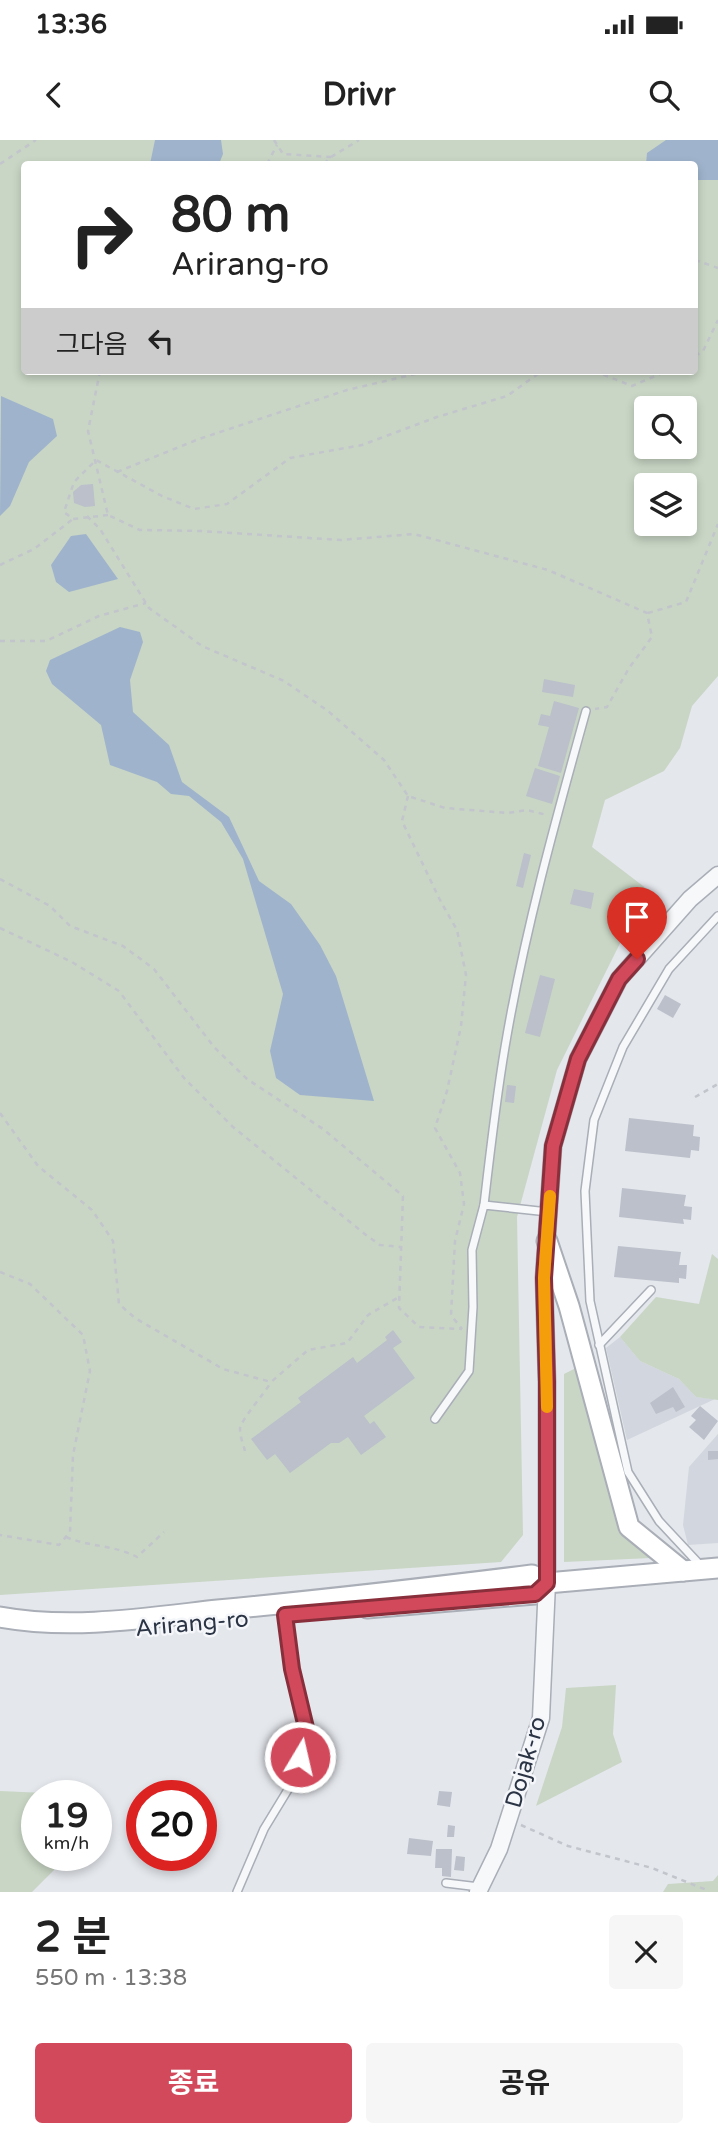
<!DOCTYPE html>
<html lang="ko">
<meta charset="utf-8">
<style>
body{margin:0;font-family:"Varela Round","Noto Sans KR",sans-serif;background:#f6f6f6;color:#222;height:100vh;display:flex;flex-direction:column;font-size:26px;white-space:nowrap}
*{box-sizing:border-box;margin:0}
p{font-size:23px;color:#767676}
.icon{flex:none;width:38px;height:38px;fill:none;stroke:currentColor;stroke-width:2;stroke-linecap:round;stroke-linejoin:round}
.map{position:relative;height:1752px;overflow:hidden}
.panel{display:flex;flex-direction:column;background:#fff;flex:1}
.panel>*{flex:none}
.hud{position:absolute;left:21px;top:21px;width:677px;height:214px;border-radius:7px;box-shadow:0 4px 10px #0003;background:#fff;color:#222;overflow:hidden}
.tools{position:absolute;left:634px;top:256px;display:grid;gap:14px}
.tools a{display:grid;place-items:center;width:63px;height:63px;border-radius:7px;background:#fff;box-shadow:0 4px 10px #0003;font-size:35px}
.speed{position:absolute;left:21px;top:1640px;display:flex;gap:14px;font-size:35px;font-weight:700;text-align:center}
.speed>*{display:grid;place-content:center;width:91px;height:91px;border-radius:50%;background:#fff;box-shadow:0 4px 10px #0003;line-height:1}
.speed small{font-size:18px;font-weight:400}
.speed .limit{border:10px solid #d22;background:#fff;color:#111}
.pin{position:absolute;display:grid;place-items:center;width:60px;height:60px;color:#fff;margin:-72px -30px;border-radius:50% 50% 50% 0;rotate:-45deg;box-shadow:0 0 7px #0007}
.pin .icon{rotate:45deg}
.me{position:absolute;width:77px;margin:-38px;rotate:9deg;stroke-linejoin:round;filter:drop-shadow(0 0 5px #0008)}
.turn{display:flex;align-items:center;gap:24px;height:147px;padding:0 35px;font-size:32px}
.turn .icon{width:91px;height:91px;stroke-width:2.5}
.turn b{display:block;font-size:49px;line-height:60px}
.then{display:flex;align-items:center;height:66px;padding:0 35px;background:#0003;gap:14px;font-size:26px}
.round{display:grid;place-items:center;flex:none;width:74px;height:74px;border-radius:7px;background:#f6f6f6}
.overview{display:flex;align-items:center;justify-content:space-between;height:119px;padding:0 35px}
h1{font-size:42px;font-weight:700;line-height:52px}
.cta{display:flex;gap:14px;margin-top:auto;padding:14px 35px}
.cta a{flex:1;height:80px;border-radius:7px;background:#d1495b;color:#fff;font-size:28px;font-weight:700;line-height:80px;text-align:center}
.cta a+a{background:#f6f6f6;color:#222}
.status{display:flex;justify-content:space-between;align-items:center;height:49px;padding:0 35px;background:#fff;direction:ltr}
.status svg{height:19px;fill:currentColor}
header{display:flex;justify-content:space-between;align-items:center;height:91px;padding:0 35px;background:#fff;font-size:32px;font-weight:700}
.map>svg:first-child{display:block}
.built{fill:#d2d6de}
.green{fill:#c9d6c5;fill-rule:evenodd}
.water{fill:#9fb4cc}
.building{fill:#bbc0ca}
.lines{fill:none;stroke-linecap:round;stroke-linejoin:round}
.service-casing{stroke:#a9aeb7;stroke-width:10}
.tertiary-casing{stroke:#a9aeb7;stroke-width:19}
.secondary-casing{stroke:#a9aeb7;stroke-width:23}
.path{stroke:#c2c5cb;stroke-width:2.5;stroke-dasharray:5 5;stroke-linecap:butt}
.service{stroke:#f7f8fa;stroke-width:7}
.tertiary{stroke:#f7f8fa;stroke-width:16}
.secondary{stroke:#fff;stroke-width:19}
.route-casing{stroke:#882f3b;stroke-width:18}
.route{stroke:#d1495b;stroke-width:12}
.slow{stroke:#f59e0b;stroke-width:12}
.labels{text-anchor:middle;stroke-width:5;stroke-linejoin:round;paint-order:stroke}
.street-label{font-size:23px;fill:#2b3445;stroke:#f4f6f9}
</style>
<div class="status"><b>13:36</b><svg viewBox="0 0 49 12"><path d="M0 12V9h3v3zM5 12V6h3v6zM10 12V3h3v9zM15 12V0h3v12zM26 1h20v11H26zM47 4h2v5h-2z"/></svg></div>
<header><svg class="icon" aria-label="back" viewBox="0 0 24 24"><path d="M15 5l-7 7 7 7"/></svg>Drivr<svg class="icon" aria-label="search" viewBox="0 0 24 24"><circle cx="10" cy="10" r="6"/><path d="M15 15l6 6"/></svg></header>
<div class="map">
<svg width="718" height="1752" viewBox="0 0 718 1752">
<rect width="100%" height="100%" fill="#e4e7ec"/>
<g class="built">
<polygon points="620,1197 640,1221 679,1239 696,1257 715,1259 627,1300 606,1208"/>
<polygon points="718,1294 718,1403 688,1405 683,1385 689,1327"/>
</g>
<g class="green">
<path d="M 0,0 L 718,0 L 718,536 L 692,566 L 680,608 L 664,631 L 605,660 L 592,707 L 647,749 L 557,930 L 517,1077 L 523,1395 L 501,1422 L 0,1455 ZM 24,24 L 695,24 L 695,231 L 24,231 ZM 646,268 L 684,268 L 684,306 L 646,306 ZM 646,345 L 684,345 L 684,383 L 646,383 Z"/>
<polygon points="712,1114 718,1119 718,1260 696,1257 679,1239 640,1221 620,1197 656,1157 699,1164"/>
<polygon points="576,1228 622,1395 651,1418 564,1422 564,1234"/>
<polygon points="616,1545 613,1594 622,1622 536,1666 562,1587 566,1548"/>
<polygon points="0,1651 45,1653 46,1655 37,1656 37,1715 55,1715 54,1730 32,1752 0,1752"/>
<polygon points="718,1735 718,1752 663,1752 668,1744 713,1741"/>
</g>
<g class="water">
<polygon points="155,0 221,0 223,14 219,24 150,24"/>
<polygon points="666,0 718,0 718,40 695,40 695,24 646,24 647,13"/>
<polygon points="1,256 53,279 57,296 29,322 10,366 0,376"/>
<polygon points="86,394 118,439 69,452 56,442 51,425 71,396"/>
<polygon points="120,487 140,492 143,502 130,540 133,572 169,605 182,642 229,677 259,741 291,764 320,805 336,836 374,961 300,955 276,938 270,911 283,854 243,719 221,682 189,656 171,654 157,642 110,625 101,585 52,544 46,531 50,520"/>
</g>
<g class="building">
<polygon points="93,344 95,366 85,367 74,363 73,352 81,345"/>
<polygon points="544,539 575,545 573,557 542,552"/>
<polygon points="554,561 579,568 561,633 538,626 549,587 538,585 541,574 550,576"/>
<polygon points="535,628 560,636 552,664 526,656"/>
<polygon points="524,713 531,715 523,748 516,746"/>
<polygon points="574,749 594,753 591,769 570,764"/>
<polygon points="540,835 555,839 540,897 525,893"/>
<polygon points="665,855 681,864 673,878 657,869"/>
<polygon points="507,945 516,946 514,963 505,962"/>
<polygon points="629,978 694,985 693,996 700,997 699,1011 691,1010 690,1018 625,1011"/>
<polygon points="622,1048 686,1055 684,1066 692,1067 691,1080 683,1079 684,1084 619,1077"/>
<polygon points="618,1106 681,1112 679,1125 687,1125 686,1139 679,1138 679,1143 614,1137"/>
<polygon points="393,1190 402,1202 393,1208 415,1238 364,1276 370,1284 374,1281 386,1297 361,1315 348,1297 339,1303 331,1303 290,1333 275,1314 267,1320 251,1299 301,1262 298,1258 353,1217 357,1223 387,1200 385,1197"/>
<polygon points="673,1247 685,1267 676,1272 673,1267 656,1274 650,1263"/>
<polygon points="700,1266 718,1281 704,1300 689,1287 696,1280 691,1276"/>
<polygon points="708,1311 718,1311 718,1319 708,1320"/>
<polygon points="439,1651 452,1652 450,1667 437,1665"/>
<polygon points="448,1685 455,1686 454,1697 447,1697"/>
<polygon points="409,1698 433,1701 431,1716 407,1714"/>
<polygon points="436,1709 452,1709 451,1737 442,1736 442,1728 435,1728"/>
<polygon points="456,1716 465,1717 464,1731 454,1730"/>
</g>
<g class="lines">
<defs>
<g id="service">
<path d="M 484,1065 C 490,1013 496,960 505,907 C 524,794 555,682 586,571"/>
<polyline points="599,1205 651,1150"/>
<polyline points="435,1279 469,1231 473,1167 472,1110 484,1065 548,1072"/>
<polyline points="701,1426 659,1381 628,1332 590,1161 585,1051 594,980 623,907 669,829 718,776"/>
<polyline points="446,1743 479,1747"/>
<polyline points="237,1752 264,1689 292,1643 307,1592 292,1529 285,1475"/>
</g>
<polyline id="tertiary" points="478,1752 499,1709 541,1578 547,1443 547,1242 544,1138 553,1006 578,919 619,839 690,759 718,735"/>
<g id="secondary">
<polyline points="547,1101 569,1166 629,1387 683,1431"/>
<polyline points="367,1468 535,1454 547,1443"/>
<path d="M 0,1477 C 72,1490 146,1478 218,1470 C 323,1460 427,1448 532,1435 L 547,1443 L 718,1428"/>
</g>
</defs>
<use href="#service" class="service-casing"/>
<use href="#tertiary" class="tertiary-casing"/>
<use href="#secondary" class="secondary-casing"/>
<g class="path">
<polyline points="274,0 283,14 331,17"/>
<polyline points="0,24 36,0"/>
<polyline points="267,24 277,5"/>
<polyline points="324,24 331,17 359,0"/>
<polyline points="695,120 718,128"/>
<polyline points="695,216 703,211 718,180"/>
<polyline points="100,231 88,291 108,375 140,390 201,391 341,400 414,394 548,430 647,473 652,497 629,528 607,567 595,569"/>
<polyline points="594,231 632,246 667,231"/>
<polyline points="117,332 199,299 347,250 428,231"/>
<polyline points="108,375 73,379 64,372 74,342 96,320 162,356 194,369 227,364 290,318 362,305 437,277 507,256 542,231"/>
<polyline points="87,376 100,389 149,468 202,506 284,541 328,571 384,620 408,656 445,668 508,673 527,670 547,675"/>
<polyline points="0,425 34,409 73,379"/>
<polyline points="648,473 686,462 718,384"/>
<polyline points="0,501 46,501 99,476 146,463"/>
<polyline points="408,656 402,681 441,762 457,790 466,835 461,886 447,951 435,988 460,1033 464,1064 455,1101 451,1175 462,1189"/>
<polyline points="0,739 50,766 70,786 123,806 154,829 214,907 247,939 323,989 403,1056 399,1168 419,1187 462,1189"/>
<polyline points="0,788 72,822 119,851 184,938 233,987 366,1095 380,1105 400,1107"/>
<polyline points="695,957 718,944"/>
<polyline points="0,973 38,1026 92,1070 113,1101 119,1164 135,1178 223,1229 271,1242 308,1210 347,1203 368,1175 399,1157"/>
<polyline points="0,1132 30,1144 83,1195 90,1231 73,1315 70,1392 59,1405 0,1395"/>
<path d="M 245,1311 C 243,1304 240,1296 240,1289 C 240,1281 265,1253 271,1242"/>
<path d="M 66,1397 C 90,1407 114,1405 137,1417 L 164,1392"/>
<polyline points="521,1685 568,1706 652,1728 709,1751"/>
</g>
<use href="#service" class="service"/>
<use href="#tertiary" class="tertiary"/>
<use href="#secondary" class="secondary"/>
</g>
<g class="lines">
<defs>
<polyline id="route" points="300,1617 307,1592 292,1529 285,1475 535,1454 547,1443 547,1242 544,1138 553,1006 578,919 619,839 637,819"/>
</defs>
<use href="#route" class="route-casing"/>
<use href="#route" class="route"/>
<polyline class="slow" points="547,1267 544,1138 550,1056"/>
</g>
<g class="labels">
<g class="street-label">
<text transform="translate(192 1483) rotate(-5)" y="8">Arirang-ro</text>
<text transform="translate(525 1622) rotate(-74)" y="8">Dojak-ro</text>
</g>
</g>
</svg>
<div class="tools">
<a><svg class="icon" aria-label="search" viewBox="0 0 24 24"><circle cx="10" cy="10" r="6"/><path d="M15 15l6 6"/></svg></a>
<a><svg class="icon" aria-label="layers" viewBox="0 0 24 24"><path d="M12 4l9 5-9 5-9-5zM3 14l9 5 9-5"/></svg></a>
</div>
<div class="speed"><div>19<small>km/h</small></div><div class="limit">20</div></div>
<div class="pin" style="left:637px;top:819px;background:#d93025"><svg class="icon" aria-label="arrive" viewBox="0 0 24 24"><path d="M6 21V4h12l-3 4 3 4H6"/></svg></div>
<svg class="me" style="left:300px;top:1617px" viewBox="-20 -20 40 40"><circle r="17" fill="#d1495b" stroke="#fff" stroke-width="3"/><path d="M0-11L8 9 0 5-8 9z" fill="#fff"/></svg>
<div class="hud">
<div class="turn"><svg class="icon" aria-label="right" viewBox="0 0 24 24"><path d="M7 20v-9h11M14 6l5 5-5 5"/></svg><div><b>80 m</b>Arirang-ro</div></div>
<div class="then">그다음<svg class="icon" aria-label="left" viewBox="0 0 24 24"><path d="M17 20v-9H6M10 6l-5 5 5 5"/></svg></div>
</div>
</div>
<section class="panel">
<div class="overview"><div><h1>2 분</h1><p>550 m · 13:38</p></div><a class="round"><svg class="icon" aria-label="close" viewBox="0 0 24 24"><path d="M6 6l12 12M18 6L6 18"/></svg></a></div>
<div class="cta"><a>종료</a><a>공유</a></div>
</section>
